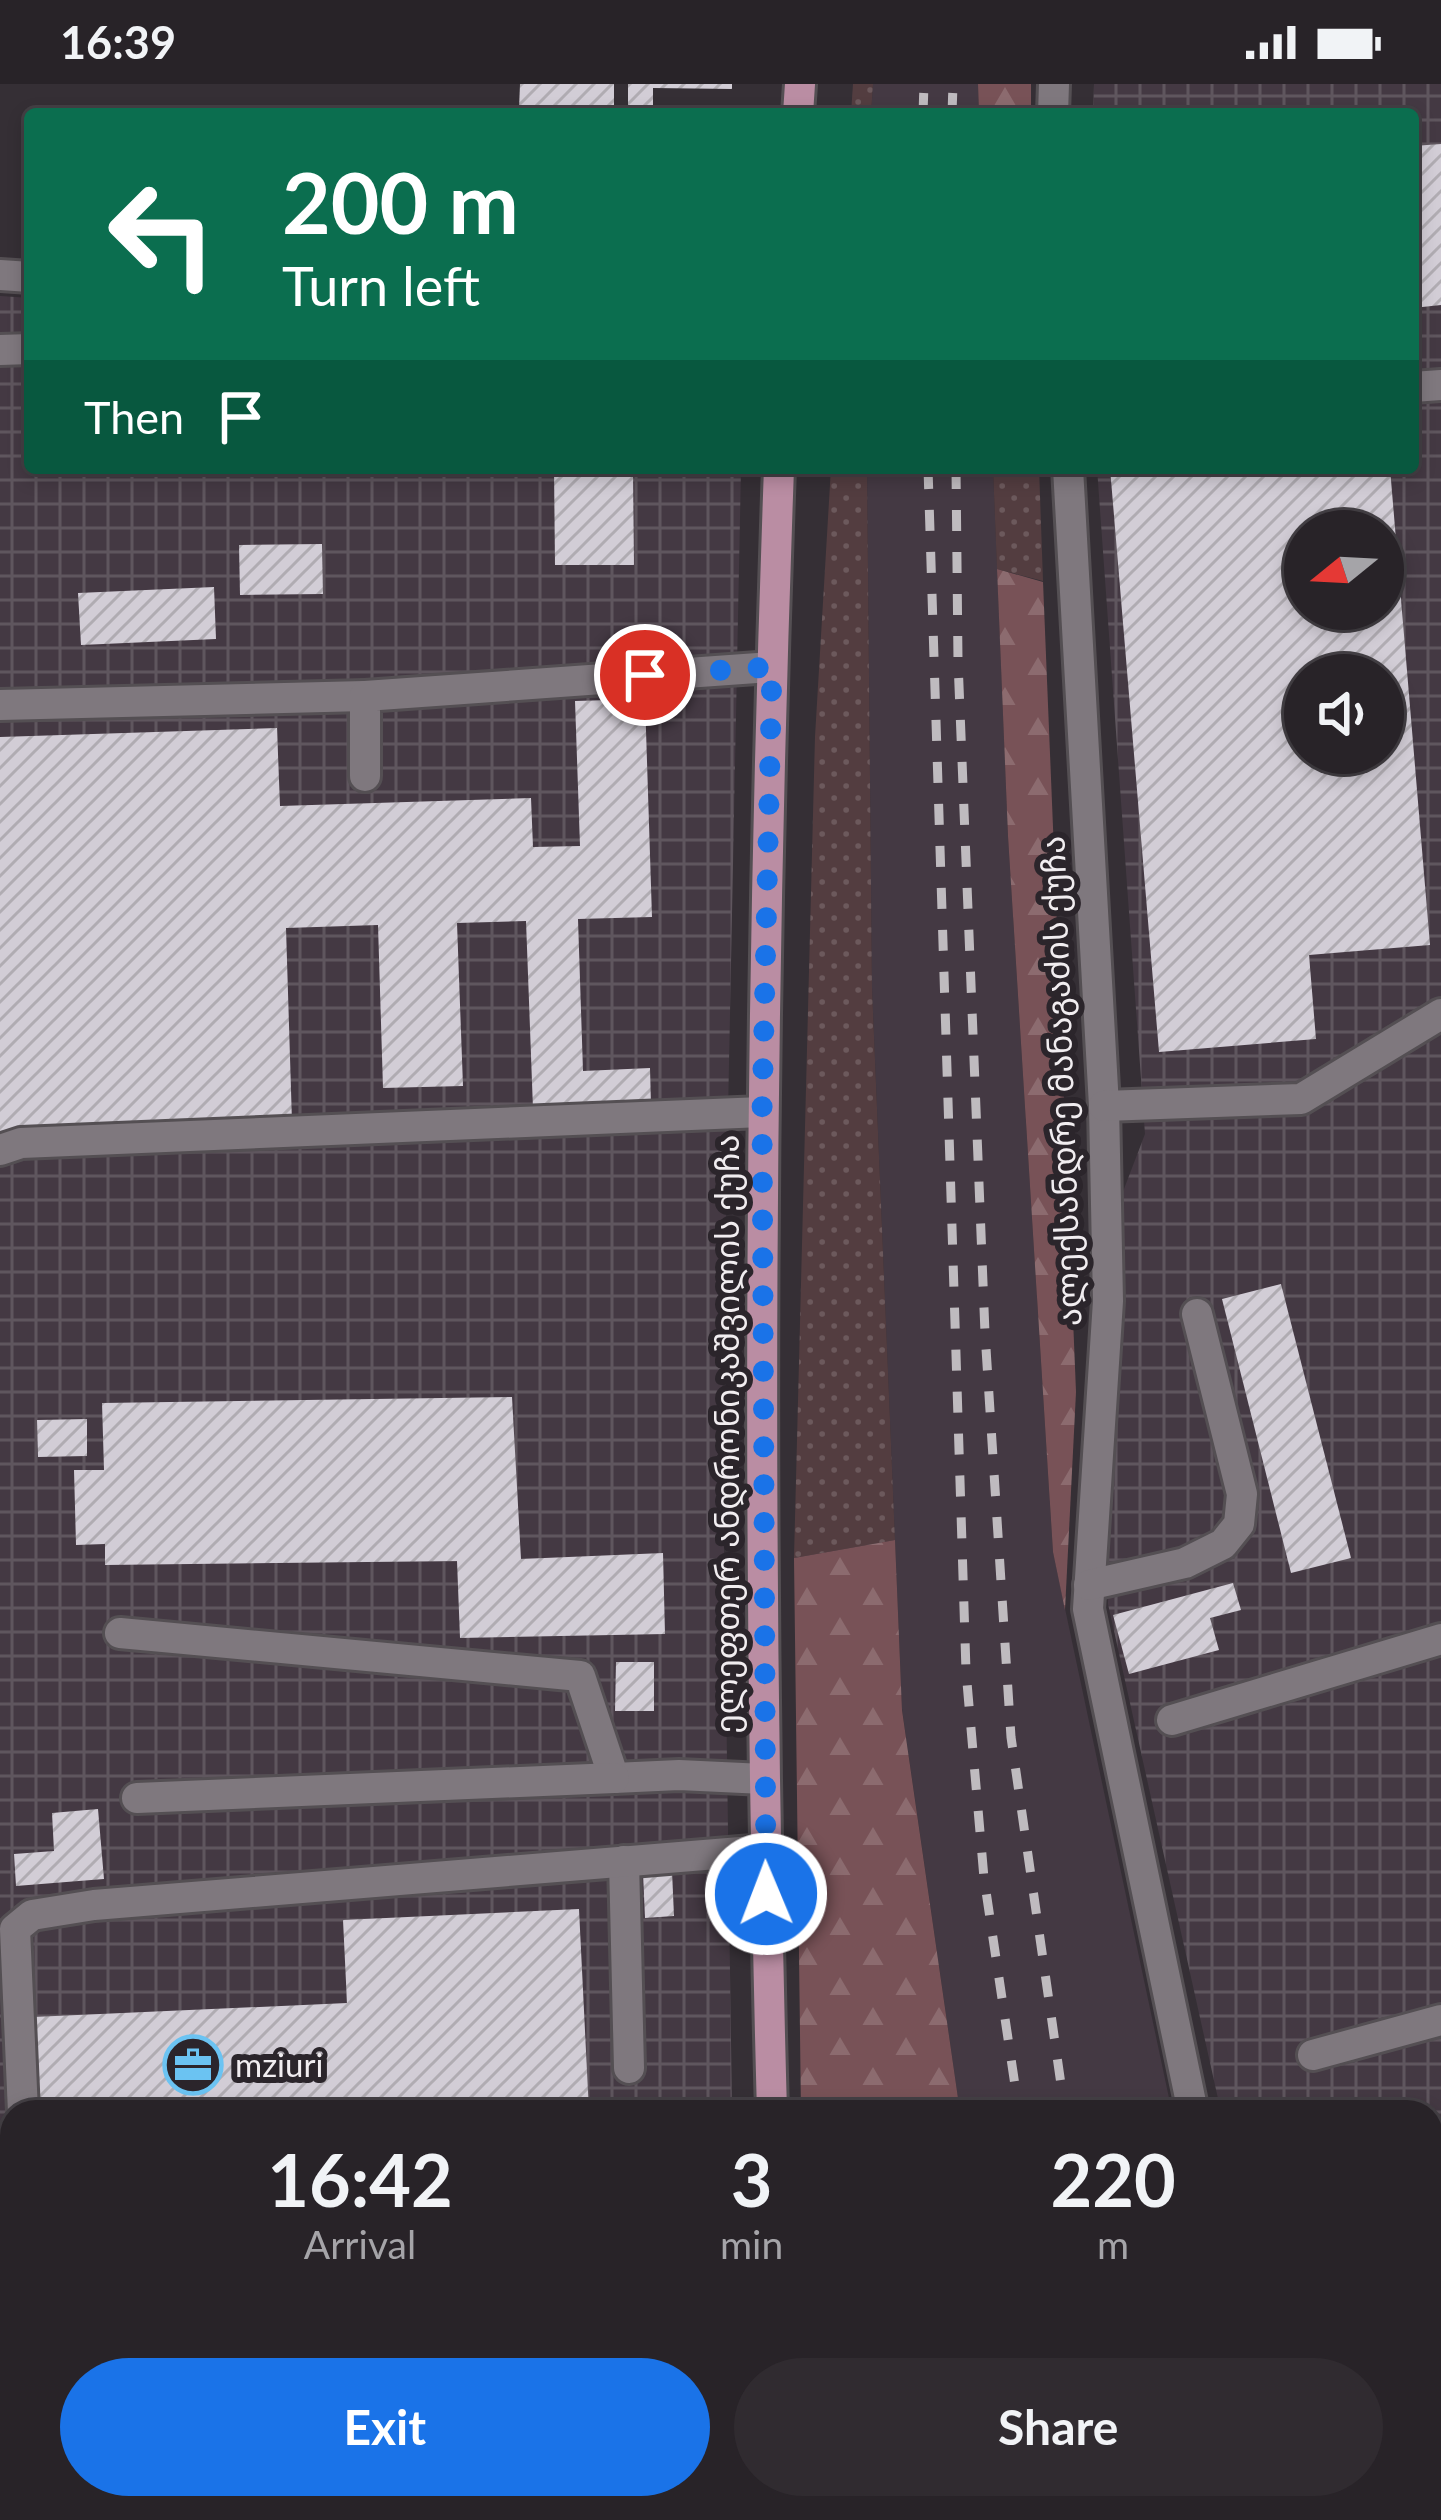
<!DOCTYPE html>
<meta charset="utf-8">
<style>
body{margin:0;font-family:Lato,"Noto Sans Georgian",sans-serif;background:#302b30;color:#f1f3f6;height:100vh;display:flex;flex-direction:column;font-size:45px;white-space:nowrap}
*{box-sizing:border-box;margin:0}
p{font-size:39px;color:#a5a4a8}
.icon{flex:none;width:66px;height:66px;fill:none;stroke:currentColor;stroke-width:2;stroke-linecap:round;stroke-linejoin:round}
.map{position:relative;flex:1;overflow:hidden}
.sheet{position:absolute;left:0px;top:2016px;width:1443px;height:420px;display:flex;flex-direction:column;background:#282328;border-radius:36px 36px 0 0;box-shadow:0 6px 18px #0003,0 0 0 3px #444045}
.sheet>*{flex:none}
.hud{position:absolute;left:24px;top:24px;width:1395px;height:366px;border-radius:12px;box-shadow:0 6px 18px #0003,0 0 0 3px #444045;background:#0b6e4f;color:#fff;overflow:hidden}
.needle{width:78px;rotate:252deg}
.buttons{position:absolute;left:1284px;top:426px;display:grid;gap:24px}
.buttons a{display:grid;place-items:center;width:120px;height:120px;border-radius:50%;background:#282328;box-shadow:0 6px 18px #0003,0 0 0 3px #444045;font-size:60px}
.pin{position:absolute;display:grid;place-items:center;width:102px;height:102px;color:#fff;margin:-51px;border:6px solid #fff;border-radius:50%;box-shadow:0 3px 12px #0007}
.me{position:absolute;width:132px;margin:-66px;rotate:359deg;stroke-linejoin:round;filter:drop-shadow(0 0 9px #0008)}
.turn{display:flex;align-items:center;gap:42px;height:252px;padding:0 60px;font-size:54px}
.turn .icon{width:156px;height:156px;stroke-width:2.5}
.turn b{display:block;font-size:84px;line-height:102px}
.then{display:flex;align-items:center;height:114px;padding:0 60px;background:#0003;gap:24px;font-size:45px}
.eta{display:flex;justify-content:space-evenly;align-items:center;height:204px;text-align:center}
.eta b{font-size:72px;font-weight:700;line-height:84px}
.cta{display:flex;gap:24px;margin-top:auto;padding:24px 60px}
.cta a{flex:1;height:138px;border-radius:72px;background:#1a73e8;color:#fff;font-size:48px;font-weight:700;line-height:138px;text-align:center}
.cta a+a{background:#302b30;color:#f1f3f6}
.status{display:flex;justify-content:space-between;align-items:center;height:84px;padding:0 60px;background:#282328;direction:ltr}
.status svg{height:33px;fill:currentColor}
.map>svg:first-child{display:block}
.built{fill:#443943}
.industrial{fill:url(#industrial-grid);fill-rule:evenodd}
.grass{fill:url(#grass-dots)}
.forest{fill:url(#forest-firs)}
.building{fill:url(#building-hatch);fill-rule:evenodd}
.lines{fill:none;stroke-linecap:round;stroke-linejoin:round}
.minor-casing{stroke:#544f53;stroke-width:36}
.major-casing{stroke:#544f53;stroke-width:36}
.minor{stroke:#7f787e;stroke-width:30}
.major{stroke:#ba8da3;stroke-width:30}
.rail{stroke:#bfbbbf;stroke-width:9;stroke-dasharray:21 21;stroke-linecap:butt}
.route{stroke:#1a73e8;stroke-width:21;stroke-dasharray:0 37.8}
.labels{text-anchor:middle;stroke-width:12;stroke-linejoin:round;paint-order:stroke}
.street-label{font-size:33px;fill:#f1edf0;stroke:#2b252b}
.poi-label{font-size:33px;fill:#f1edf0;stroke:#2b252b;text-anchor:start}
</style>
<div class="status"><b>16:39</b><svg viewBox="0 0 49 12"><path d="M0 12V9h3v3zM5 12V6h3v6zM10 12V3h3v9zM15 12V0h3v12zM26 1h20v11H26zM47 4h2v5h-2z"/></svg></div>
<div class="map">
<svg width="1441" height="2436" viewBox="0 0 1441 2436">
<defs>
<pattern id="industrial-grid" width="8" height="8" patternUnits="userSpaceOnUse" patternTransform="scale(3)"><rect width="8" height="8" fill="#443943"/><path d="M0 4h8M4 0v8" fill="none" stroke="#5f565e"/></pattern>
<pattern id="grass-dots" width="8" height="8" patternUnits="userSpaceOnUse" patternTransform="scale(3)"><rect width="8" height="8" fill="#533d40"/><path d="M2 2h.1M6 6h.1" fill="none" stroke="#6c595c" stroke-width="1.8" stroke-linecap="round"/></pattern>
<pattern id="forest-firs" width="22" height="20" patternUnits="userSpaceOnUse" patternTransform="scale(3)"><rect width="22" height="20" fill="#785257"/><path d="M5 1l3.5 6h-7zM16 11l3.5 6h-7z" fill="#8c6b6f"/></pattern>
<pattern id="building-hatch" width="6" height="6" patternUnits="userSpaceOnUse" patternTransform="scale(3)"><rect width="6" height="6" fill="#d2cdd6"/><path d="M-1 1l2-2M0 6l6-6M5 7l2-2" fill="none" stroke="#b0acb2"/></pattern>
</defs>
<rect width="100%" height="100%" fill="#352f35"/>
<g class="built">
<polygon points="873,0 978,0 979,30 871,30"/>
<polygon points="867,384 993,384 1008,752 1053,1468 1172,2028 960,2028 902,1625 872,904"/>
<polygon points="1056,2424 1308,2424 1314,2436 1059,2436"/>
</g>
<g class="industrial">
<path d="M 1094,0 L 1441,0 L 1441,2342 L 1431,2344 L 1431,2028 L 1221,2028 L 1108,1520 L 1116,1126 L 1145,1050 L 1097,384 L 1413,384 L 1413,30 L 1093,30 ZM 1305,447 L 1383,447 L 1383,525 L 1305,525 ZM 1305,591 L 1383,591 L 1383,669 L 1305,669 Z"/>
<polygon points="0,212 30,214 30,384 741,384 722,1326 732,2028 12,2028 12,2424 738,2424 738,2436 0,2436"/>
<polygon points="1441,2399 1441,2436 1314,2436 1311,2427 1327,2424 1431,2424 1431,2401"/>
</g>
<g class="grass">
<polygon points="853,0 873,0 871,30 851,30"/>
<polygon points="831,384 867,384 872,904 895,1456 794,1474 815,653"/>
<polygon points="993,384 1039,384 1043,497 997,485"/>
</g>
<g class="forest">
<polygon points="978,0 1031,0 1031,30 979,30"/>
<polygon points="997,485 1043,498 1076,1308 1065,1526 1053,1468 1008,752"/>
<polygon points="895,1456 902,1626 960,2028 801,2028 794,1474"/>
<polygon points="800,2424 1063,2425 979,2436 800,2436"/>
</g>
<g class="building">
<polygon points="520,0 614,0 614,27 519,25"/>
<polygon points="628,0 732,0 732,5 653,4 653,25 628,25"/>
<polygon points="1441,60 1441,221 1413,224 1413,62"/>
<polygon points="554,384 633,384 634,481 555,481"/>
<path d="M 1110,384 L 1390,384 L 1430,861 L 1309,871 L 1316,955 L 1159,968 ZM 1305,447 L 1383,447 L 1383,525 L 1305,525 ZM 1305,591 L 1383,591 L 1383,669 L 1305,669 Z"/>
<polygon points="322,460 323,510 240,511 239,461"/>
<polygon points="214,503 216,555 81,561 78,509"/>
<polygon points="645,615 652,833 578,835 583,987 650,984 651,1021 533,1025 526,837 457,839 463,1002 383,1004 378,841 286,844 292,1038 0,1047 0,653 277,644 280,722 531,714 533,763 580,762 575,617"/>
<polygon points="1281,1200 1351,1474 1291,1489 1222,1215"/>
<polygon points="512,1313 521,1475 663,1469 665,1550 460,1554 457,1477 105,1481 105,1460 76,1461 74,1386 104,1386 102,1319"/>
<polygon points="87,1335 87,1372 38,1373 37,1336"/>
<polygon points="1233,1499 1241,1526 1210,1534 1219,1566 1129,1590 1113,1531"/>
<polygon points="616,1578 654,1578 654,1627 615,1627"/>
<polygon points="98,1725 104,1795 16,1802 14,1770 54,1767 52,1729"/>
<polygon points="672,1787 674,1832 645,1834 643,1789"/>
<polygon points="579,1825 589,2028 38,2028 33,1933 347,1919 343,1836"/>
<polygon points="12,2295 12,2400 0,2396 0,2299"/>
<polygon points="186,2424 294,2424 296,2436 184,2436"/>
<rect x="649" y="2424" width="56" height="12"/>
</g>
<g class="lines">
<defs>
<g id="minor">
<polyline points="1053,30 1054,0"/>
<polyline points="0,191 30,193"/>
<polyline points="0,266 30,265"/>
<polyline points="1413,303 1441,301"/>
<polyline points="1068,384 1104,1022 1108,1217 1088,1525 1193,2028"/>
<polyline points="0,621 365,612"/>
<polyline points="365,692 365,612 772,583"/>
<polyline points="1104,1022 1301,1015 1441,930"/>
<polyline points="0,1066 21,1059 762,1028"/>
<polyline points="1089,1501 1185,1479 1223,1460 1239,1440 1242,1410 1197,1230"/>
<polyline points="120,1549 580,1592 614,1694 679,1691 764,1695"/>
<polyline points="1172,1636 1441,1555"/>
<polyline points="137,1714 614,1694"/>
<polyline points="624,1777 629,1984"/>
<polyline points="1313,1971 1441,1936"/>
<polyline points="23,2028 15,1845 32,1831 94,1821 765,1766"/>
<polyline points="1431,2378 1441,2376"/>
<polyline points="896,2424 899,2436"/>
<polyline points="1425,2424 1441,2435"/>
</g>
<g id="major">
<polyline points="798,30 800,0"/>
<path d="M 772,2028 C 757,1480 759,932 779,384"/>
<polyline points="782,2424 782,2436"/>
</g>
</defs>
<use href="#minor" class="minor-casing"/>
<use href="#major" class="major-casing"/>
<use href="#minor" class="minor"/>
<use href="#major" class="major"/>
<g class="rail">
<polyline points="923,30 924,0"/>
<polyline points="952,30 953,0"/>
<polyline points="928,384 966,1587 984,1794 1019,2028"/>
<polyline points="956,384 958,577 985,1249 1011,1653 1065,2028"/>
<polyline points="1116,2424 1120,2436"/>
<polyline points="1165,2424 1169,2436"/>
</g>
</g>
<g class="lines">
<polyline class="route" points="645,591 772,583 762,1028 766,1810"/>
</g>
<defs>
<symbol id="office-ring" viewBox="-11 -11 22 22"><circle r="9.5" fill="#2b252b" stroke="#6bc3f2" stroke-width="1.5"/><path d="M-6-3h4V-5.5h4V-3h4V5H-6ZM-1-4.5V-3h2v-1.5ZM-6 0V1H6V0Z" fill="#6bc3f2"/></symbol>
</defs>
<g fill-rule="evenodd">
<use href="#office-ring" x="160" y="1948" width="66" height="66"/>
</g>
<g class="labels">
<g class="street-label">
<text transform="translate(1061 997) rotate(-92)" y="12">ალექსანდრე მანაგაძის ქუჩა</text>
<text transform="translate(727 1350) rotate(-90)" y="12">ელეფთერ ანდრონიკაშვილის ქუჩა</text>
</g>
<g class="poi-label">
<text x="235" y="1993">mziuri</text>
</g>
</g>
</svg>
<div class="buttons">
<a><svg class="needle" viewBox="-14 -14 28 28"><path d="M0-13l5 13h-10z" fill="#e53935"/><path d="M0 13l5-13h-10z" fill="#a5a4a8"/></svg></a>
<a><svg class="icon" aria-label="sound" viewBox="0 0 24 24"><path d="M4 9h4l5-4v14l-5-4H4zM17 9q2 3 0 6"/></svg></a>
</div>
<div class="pin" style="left:645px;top:591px;background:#d93025"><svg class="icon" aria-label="arrive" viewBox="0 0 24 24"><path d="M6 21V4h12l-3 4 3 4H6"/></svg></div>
<svg class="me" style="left:766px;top:1810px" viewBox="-20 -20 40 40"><circle r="17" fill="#1a73e8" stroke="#fff" stroke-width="3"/><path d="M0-11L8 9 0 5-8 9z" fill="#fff"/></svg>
<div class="hud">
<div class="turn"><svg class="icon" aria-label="left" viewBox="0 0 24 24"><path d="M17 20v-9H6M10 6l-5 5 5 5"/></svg><div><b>200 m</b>Turn left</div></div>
<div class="then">Then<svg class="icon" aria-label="arrive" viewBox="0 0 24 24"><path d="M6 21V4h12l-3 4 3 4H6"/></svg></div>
</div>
<section class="sheet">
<div class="eta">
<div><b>16:42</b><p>Arrival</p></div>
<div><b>3</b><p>min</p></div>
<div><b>220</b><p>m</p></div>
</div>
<div class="cta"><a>Exit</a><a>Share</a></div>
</section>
</div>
